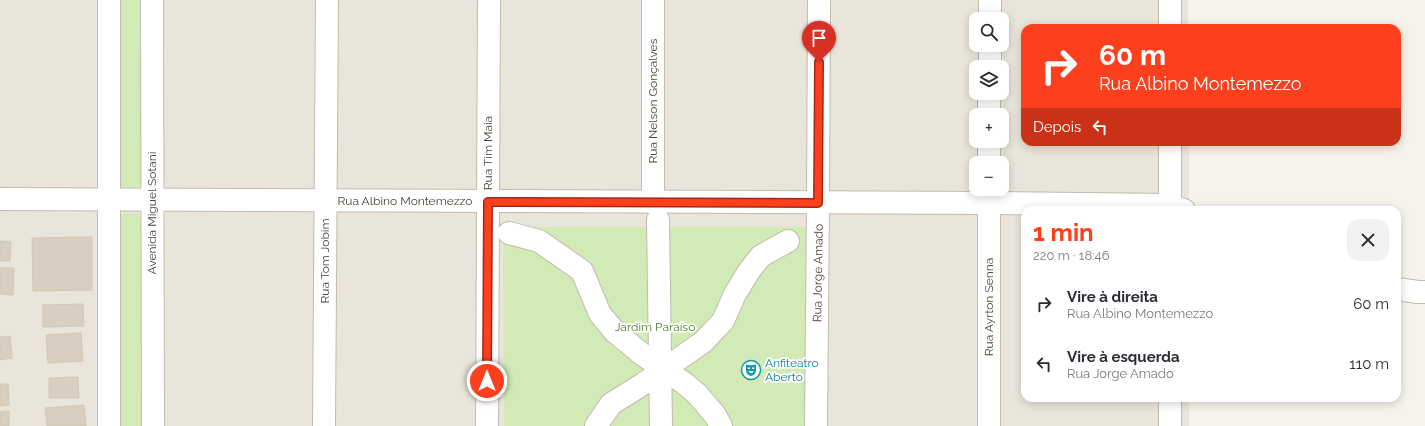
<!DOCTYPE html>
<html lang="pt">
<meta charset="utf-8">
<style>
body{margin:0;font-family:Raleway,sans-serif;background:#f2f2f3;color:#2b2b33;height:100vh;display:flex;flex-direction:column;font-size:15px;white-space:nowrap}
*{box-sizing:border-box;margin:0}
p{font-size:13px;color:#7c7c81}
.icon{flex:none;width:22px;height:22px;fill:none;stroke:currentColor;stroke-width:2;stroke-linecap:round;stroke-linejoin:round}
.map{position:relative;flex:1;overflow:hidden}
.side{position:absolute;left:1021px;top:206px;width:380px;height:196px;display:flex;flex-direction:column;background:#fff;border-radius:12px;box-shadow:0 2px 10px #0003}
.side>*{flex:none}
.hud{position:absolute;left:1021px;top:24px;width:380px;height:122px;border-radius:12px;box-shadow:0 2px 10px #0003;background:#fc3f1d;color:#fff;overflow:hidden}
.controls{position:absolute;left:969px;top:12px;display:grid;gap:8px}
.controls a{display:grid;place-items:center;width:40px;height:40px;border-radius:8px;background:#fff;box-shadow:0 2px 10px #0003;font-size:20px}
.pin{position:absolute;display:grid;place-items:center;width:34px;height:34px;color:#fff;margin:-41px -17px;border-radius:50% 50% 50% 0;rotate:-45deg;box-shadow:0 0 4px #0007}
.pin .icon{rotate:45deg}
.me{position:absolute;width:44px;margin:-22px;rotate:0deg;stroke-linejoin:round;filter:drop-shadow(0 0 3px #0008)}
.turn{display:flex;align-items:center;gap:14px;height:84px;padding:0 12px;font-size:18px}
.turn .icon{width:52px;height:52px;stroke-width:2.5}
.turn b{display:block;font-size:28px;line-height:34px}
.then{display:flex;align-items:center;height:38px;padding:0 12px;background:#0003;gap:8px;font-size:15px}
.round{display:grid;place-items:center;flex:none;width:42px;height:42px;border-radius:12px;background:#f2f2f3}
.headline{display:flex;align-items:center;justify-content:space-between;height:68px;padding:0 12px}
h1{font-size:24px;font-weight:700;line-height:30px;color:#fc3f1d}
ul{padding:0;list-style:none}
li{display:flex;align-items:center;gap:12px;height:60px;padding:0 12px}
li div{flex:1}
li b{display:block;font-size:15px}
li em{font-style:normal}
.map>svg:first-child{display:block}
.residential{fill:#eae5da;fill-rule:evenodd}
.green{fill:#d2eab5}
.building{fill:#d8cfc1;stroke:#d3c7b4}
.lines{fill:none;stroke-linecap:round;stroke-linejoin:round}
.minor-casing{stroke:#c2bbae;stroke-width:24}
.minor{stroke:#fff;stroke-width:22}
.route-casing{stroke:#a42913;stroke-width:10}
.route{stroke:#fc3f1d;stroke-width:7}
.labels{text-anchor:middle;stroke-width:3.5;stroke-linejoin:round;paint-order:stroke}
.street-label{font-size:12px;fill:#4b4439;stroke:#fff}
.park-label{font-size:12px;fill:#4a7f2a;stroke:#fff}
.culture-label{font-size:12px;fill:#0d838f;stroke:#fff;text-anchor:start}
</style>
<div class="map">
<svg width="1425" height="426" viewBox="0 0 1425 426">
<rect width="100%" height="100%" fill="#f6f3ec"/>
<path class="residential" d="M 0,0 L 1188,0 L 1188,28 L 1025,28 L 1025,142 L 1189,142 L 1189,210 L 1025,210 L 1025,398 L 1189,398 L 1189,426 L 0,426 ZM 976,19 L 1002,19 L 1002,45 L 976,45 ZM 976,67 L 1002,67 L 1002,93 L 976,93 ZM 976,115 L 1002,115 L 1002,141 L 976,141 ZM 976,163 L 1002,163 L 1002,189 L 976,189 Z"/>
<g class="green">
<polygon points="115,0 144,0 143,174 141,183 135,188 124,188 119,184"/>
<polygon points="126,213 138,214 142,221 141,426 116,426 118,220 120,215"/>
<polygon points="503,227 807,227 805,426 504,426"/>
</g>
<g class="building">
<polygon points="92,237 92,290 33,291 32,238"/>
<polygon points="0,241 11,242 10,261 0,261"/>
<polygon points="0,268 14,268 13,295 0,294"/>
<polygon points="83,304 84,326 43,327 43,305"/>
<polygon points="81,333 83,361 48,363 46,335"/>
<polygon points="10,336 12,358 0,360 0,337"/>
<polygon points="78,377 79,398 49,398 49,378"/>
<polygon points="0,384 8,384 9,405 0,406"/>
<polygon points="84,405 86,426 47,426 45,408"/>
<polygon points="9,411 9,426 0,426 0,412"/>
</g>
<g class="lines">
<defs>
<g id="minor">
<polyline points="109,0 109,426"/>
<polyline points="152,0 153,426"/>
<polyline points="653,0 653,203"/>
<polyline points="1170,0 1170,28"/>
<polyline points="990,19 990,0"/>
<polyline points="990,67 990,45"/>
<polyline points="989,115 989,93"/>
<polyline points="1170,142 1170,210"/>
<polyline points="989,163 989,141"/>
<polyline points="989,189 989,426"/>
<polyline points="0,199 989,203 1170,205 1184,210"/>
<polyline points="658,220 661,426"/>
<polyline points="509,233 539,241 582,271 600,314 615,332 643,355 684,383 697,394 715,415 721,426"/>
<polyline points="1397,289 1418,292 1425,292"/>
<polyline points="324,426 327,0"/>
<polyline points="487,426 489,0"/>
<polyline points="596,426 611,404 643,384 703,342 723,321 735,294 749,271 761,256 788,241"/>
<polyline points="816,426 818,203 819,0"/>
<polyline points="1170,426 1170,398"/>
</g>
</defs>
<use href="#minor" class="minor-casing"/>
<use href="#minor" class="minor"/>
</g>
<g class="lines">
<defs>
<polyline id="route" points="487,381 488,202 818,203 819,62"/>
</defs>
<use href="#route" class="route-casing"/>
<use href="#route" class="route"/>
</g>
<defs>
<symbol id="theatre-ring" viewBox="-11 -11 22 22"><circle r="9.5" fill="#fff" stroke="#0f9aa8" stroke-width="1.5"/><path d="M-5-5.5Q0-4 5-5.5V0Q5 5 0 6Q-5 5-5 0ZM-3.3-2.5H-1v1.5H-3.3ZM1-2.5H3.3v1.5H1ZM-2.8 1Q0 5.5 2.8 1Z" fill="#0f9aa8"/></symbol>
</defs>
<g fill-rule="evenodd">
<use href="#theatre-ring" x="740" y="359" width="22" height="22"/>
</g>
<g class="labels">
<g class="street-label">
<text transform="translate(653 101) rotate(-90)" y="4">Rua Nelson Gonçalves</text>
<text transform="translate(488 153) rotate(-90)" y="4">Rua Tim Maia</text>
<text x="405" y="205">Rua Albino Montemezzo</text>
<text transform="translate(152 213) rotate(-90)" y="4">Avenida Miguel Sotani</text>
<text transform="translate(325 261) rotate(-90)" y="4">Rua Tom Jobim</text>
<text transform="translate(818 273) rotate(-89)" y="4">Rua Jorge Amado</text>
<text transform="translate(989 307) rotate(-90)" y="4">Rua Ayrton Senna</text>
</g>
<g class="park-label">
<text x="655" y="331">Jardim Paraíso</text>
</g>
<g class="culture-label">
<text x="765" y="367">Anfiteatro<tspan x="765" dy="14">Aberto</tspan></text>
</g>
</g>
</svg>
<div class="controls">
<a><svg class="icon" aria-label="search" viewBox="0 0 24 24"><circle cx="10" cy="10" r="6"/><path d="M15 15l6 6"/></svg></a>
<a><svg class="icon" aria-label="layers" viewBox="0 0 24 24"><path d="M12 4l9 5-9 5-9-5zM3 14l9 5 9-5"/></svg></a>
<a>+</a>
<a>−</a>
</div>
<div class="pin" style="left:819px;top:62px;background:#d93025"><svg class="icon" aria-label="arrive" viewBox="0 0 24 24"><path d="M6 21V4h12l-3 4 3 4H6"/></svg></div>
<svg class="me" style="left:487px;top:381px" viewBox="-20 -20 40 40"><circle r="17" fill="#fc3f1d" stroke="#fff" stroke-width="3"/><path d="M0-11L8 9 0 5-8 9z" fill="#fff"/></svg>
<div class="hud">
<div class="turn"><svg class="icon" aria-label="right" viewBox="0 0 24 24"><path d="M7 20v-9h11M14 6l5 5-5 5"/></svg><div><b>60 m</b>Rua Albino Montemezzo</div></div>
<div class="then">Depois<svg class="icon" aria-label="left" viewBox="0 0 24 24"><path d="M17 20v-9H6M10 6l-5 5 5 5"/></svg></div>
</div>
<section class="side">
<div class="headline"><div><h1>1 min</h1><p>220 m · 18:46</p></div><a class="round"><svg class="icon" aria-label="close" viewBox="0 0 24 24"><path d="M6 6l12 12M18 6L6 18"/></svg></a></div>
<ul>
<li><svg class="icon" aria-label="right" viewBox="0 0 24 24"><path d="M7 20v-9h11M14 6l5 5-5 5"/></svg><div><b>Vire à direita</b><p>Rua Albino Montemezzo</p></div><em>60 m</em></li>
<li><svg class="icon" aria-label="left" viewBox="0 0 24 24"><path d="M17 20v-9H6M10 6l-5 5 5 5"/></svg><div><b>Vire à esquerda</b><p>Rua Jorge Amado</p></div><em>110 m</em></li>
</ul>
</section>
</div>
